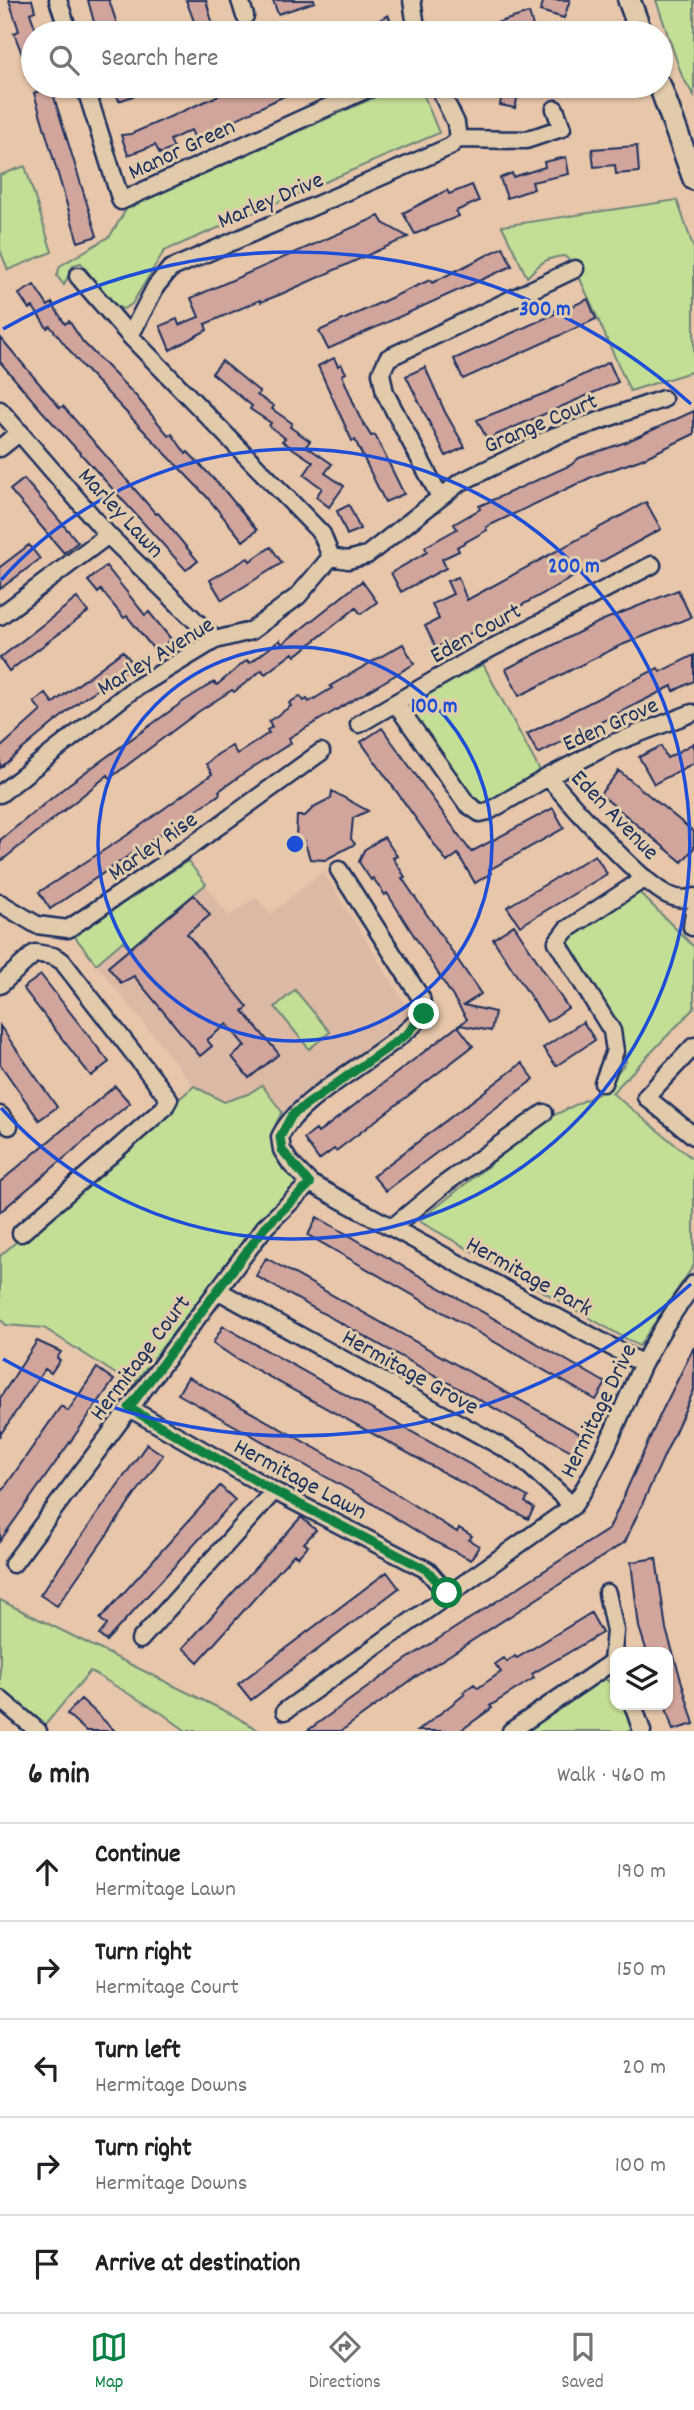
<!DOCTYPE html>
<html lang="en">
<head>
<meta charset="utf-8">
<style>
  :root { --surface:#fff; --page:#f6f6f6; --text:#202124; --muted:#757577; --line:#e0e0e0; --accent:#0b8043 }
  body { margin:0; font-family:Dekko,sans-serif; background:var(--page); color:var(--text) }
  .controls { position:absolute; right:21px; bottom:21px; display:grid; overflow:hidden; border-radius:14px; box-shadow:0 2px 5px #0004 }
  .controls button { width:63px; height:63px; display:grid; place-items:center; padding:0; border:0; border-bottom:2px solid var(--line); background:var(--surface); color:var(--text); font:35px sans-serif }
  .stop { position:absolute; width:21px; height:21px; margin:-16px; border:5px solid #0b8043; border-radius:50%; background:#fff }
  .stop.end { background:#0b8043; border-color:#fff; box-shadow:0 2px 7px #0008 }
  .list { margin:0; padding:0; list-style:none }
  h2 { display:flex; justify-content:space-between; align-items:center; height:91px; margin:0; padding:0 28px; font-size:30px }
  h2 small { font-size:23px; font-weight:400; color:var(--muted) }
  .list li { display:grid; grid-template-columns:46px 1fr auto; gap:21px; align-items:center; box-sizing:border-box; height:98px; padding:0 28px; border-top:2px solid var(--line) }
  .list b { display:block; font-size:26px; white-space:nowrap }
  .list p { margin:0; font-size:23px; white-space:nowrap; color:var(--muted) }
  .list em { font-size:23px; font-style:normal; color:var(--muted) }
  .icon { flex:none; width:38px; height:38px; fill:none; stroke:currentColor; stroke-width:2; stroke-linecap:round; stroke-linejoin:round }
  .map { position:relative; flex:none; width:694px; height:1731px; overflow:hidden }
  .search { position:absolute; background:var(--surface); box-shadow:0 2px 5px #0004; left:21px; right:21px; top:21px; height:77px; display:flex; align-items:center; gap:18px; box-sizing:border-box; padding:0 24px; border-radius:38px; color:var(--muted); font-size:26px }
  .sheet { height:581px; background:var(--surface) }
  nav { display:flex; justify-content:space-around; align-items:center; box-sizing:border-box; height:98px; border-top:2px solid var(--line); background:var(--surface); font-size:19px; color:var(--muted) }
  nav a { display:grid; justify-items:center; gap:4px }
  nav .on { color:var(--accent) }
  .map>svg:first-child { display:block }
  .built { fill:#dcb9a5 }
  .green { fill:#c3de95; stroke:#6f867a; stroke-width:2 }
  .building { fill:#d1a59c; stroke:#1b2f5e; stroke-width:2 }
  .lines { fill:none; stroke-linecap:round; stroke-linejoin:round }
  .minor-casing { stroke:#1b2f5e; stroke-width:21 }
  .major-casing { stroke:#1b2f5e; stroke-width:26 }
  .minor { stroke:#e1cbab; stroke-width:16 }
  .major { stroke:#e1cbab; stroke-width:21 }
  .route { stroke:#0b8043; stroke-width:9 }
  .ring { fill:none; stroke:#1d4ed8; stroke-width:3.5 }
  .labels { text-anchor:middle; stroke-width:6; stroke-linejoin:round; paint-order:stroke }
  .street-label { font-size:24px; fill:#1b2f5e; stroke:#e1cbab }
  .centre { fill:#1d4ed8; stroke:#e1cbab; stroke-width:3.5 }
  .ring-label { font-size:21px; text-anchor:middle; font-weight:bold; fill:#1d4ed8; stroke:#e1cbab; stroke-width:6; stroke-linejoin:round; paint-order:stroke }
</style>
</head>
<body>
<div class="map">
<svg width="694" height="1731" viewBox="0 0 694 1731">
  <rect width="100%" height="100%" fill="#e7c6aa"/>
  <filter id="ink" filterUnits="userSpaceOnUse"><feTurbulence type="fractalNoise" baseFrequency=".0143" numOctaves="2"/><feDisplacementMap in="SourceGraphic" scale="14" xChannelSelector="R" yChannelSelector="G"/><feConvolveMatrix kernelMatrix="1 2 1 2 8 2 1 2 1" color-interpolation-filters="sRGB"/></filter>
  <g filter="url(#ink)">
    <path class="built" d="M188,861L229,916L256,898L271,914L323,871L411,1013L282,1112L271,1094H248L224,1102L194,1086L91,958Z"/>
    <path class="green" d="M656,0H694V96L682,76Z
      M400,86H420L439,133L164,251L132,304L123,309L113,305L81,263L73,265L64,285L57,276L60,266L110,236L127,208Z
      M25,166L52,252L8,270L0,250V175Z
      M677,200L694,249V371L630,391L573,263L564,256C544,258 540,264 527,277L502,226Z
      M483,664L541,773L485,803L470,798L408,705Z
      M188,861L206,884L130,948L123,941L96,964L73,934Z
      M639,892L694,947V1008L612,1093L694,1160V1265L639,1346L419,1221L548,1118L600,1093L626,1062L618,1029L564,948L571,938Z
      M295,990L330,1032L309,1049L275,1007Z
      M262,1085L282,1112L275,1126L272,1146L301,1185L247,1237L133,1385L44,1328L6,1325L0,1319V1256L194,1086L224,1102L248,1094Z
      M0,1600L231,1714L260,1731H186L163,1714L90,1671L45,1725L0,1689Z
      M602,1678L615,1684V1705H624L633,1731H528Z"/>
    <path class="building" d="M9,0H32L35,11L30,13L37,33H33V83L14,33L19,31Z
      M88,0H109L120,33H97Z
      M186,0H206L215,33H175L195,24Z
      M273,0H314L315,2L278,14Z
      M544,0H570L564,18L540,11Z
      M529,13L535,33H471L470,31Z
      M388,15L396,33H349L376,22Z
      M54,86L58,96L54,97L97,236L78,242L34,93Z
      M113,86H136L139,94L119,101Z
      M240,86H305L195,139L191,130L170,140L174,148L160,154L155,145L128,155L121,135L131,134Z
      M503,88L519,91L515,108L500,105Z
      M637,146L639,172L616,174L615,165L594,167L592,149Z
      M566,157L569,174L532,182L534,189L507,198L500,178L512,173L513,177L545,167L544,162Z
      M472,185L479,201L456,211L459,216L415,234L403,213L447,190L449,194Z
      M379,216L383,223L408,237L279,295L261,302L260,300L205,324L207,330L170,350L160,326L177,319L179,325L199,317L191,298Z
      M503,247L512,266L328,349L319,331L410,289L430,280L432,283Z
      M34,285L48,306L52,303L65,324L69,321L83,342L136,396L169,436L172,434L186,454L188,452L224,490L257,530L243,541L207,497L82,366L50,326L47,328L33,307L29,309L19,294Z
      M588,299L596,319L463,379L454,359Z
      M0,337L60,408L63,406L156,514L158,513L198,561L186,570L42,411L0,362Z
      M334,358L338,366L341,364L346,373L342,375L359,416L371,436L375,435L404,494L385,502L355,440L352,441L318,366Z
      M222,361L260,392L257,395L274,406L272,409L292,423L290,427L310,441L306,446L332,464L325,473L344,486L329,507L316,497L322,488L304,475L313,462L282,441L285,438L269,426L271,423L250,409L252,406L212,373Z
      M609,362L618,382L487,439L477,420L548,392Z
      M425,367L445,412L465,447L446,456L406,376Z
      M694,411V434L642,459L594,476L486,527L487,530L457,547L459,551L442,559L446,568L401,592L391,573L427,552L425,547L457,529L454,524L480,509L479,506L571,465L579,458L626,442Z
      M24,479L78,542L64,553L10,490Z
      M646,502L661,529L460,639L459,636L436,648L425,626L439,619L432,604L453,594L447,581L458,577L467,600Z
      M349,505L360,529L347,535L337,511Z
      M29,545L40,559L0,589V567Z
      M271,547L282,563L222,600L210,580L248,558L250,561Z
      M106,566L145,615L149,612L171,639L156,652L127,616L124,618L101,590L98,593L88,581Z
      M362,581L377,602L361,614L356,608L295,656L293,653L265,674L262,670L234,692L232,690L198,712L110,778L108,775L0,862V840L69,784L184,701L214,682L217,685L247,660L250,663L280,640L282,644Z
      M678,590L691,617L617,647L519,696L506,669L601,621Z
      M77,598L88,612L9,671L0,658Z
      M403,644L414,664L289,738L291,743L247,771L219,791L220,794L50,909L39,892L126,836L212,774L206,764L218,754L232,746L237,754L269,733L267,730L272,727L269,721L291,706L289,703L300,696L304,701L307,699L309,702L332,688L330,686Z
      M123,651L134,665L80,701L0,768V748L41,711L34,702L45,693L53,703Z
      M694,655V681L674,691L672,686L538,754L527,734L658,668L660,672Z
      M382,728L471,852L553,808L564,828L489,870L491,873L475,883L458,854L447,862L361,742Z
      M694,743V763L654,784L639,757L661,746L667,758Z
      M619,771L694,832V848L682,862L600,794Z
      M332,791L368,811L353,818L351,839L355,844L325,860L310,859L304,840L296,838L297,816H305L315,806L331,798Z
      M384,837L397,856L393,858L405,877L402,878L481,994L464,1005L495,1012L491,1031L460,1025L467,1019L387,893L385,895L373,878L371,880L359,862L364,850Z
      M595,855L607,874L520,926L507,907Z
      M194,895L210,915L187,934L248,1007L243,1011L279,1054L249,1078L232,1057L245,1046L227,1024L207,1040L212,1046L200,1056L134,976L121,983L108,967Z
      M514,925L568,1008L547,1022L493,939Z
      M41,975L109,1062L91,1076L23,988Z
      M583,1022L595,1040L556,1066L543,1048Z
      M0,1026L57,1107L39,1120L0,1064Z
      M458,1026L473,1046L336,1151L334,1149L319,1160L304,1139L316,1130L318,1133Z
      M522,1063L534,1079L386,1191L373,1176Z
      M115,1086L130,1103L0,1212V1182Z
      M317,1217L606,1383L596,1400L308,1235Z
      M266,1258L582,1435L573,1452L256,1276Z
      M223,1326L528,1497L525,1502L534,1508L528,1519L235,1358L213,1343Z
      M37,1341L61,1352L57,1358L60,1360L51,1373L45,1369L0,1435V1398Z
      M694,1347V1390L625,1542L414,1678L341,1731H307L407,1659L609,1529L661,1413Z
      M97,1368L114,1380L0,1541V1494L61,1406L68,1411Z
      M188,1377L383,1486L457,1532L459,1528L472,1536L469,1540L479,1546L471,1560L431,1540L360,1496L178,1394Z
      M147,1444L163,1455L57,1606L40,1595Z
      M220,1486L235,1500L106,1641L99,1635L107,1625L100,1619Z
      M301,1517L316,1530L304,1543L308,1546L298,1557L294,1554L198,1662L183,1648Z
      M656,1558L666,1629L694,1724L673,1730L665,1705H668V1652H647L639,1627L631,1562Z
      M387,1572L399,1588L251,1700L238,1684Z
      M591,1613L602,1633L532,1674L534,1678L490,1706L492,1708L460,1731H418L465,1694L463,1692L474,1684L478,1688L501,1672L495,1664L504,1658L507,1662L515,1656L517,1658Z
      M81,1699L92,1709L115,1731H86L67,1714Z"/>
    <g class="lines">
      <defs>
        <path id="minor" d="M58,0L69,33
          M240,0L245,16
          M412,0L417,33
          M85,86L121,201L374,86
          M438,86L456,123L458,139
          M458,139L526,140L562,128L555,109
          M78,276L130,336L322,534L331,557
          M130,336L156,286L170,269L449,147L458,139
          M0,410L108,535L215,640
          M0,448L20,432
          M440,497L385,393L381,373L388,358L575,269
          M331,557L348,560L367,555L459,483L555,436L663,399
          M0,616L108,535
          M396,704L467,804L480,813L489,811L548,777C570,803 641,883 668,895C677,899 686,900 694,897
          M359,724L476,656L652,565
          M548,777L611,744L692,713
          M0,794L131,691L215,640L251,631L298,596L331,557
          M339,870L421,998L424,1014C387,1057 301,1092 280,1137L282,1150L291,1164L310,1183L643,1364
          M0,903L37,925L68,929L195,843L321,752
          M692,927L694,912
          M0,985L35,953L53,956L62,961L169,1099L164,1108L21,1233
          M694,1046L646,1097L694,1136
          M603,1083L615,1051L612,1031L557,942L566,930L645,878
          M0,1115L9,1126
          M394,1226L446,1183L544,1113
          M217,1290L520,1457L573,1506
          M129,1408L274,1491L427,1570L447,1593
          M13,1564L265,1227L310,1183
          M607,1593L615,1631L612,1662L615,1667
          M140,1640L274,1491
          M0,1699L38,1731
          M633,1705L642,1731
          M285,1711L573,1506C603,1463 620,1413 642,1366C657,1336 674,1310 694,1284
          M511,1731L612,1662"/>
        <path id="major" d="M629,0L641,33
          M660,86L694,179"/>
      </defs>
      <use href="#minor" class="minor-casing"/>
      <use href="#major" class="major-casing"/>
      <use href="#minor" class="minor"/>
      <use href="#major" class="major"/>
    </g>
  </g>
  <g class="lines" filter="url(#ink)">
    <path class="route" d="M424,1014L407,1034L292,1115L280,1137L282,1150L310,1184L265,1227L129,1408L274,1491L427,1570L447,1593"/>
  </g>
  <g class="ring">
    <circle cx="295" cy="844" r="197"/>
    <path d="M1 580A395 395 0 1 1 1 1108"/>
    <path d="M691 1284A592 592 0 0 1 3 1359M3 329A592 592 0 0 1 691 404"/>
  </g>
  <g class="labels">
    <g class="street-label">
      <text transform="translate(181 148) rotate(-25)" y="8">Manor Green</text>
      <text transform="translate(270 199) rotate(-23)" y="8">Marley Drive</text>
      <text transform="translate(540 422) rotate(-23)" y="8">Grange Court</text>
      <text transform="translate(122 512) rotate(47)" y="8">Marley Lawn</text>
      <text transform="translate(475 632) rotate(-29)" y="8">Eden Court</text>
      <text transform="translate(155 655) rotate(-31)" y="8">Marley Avenue</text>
      <text transform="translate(610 723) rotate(-24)" y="8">Eden Grove</text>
      <text transform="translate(616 814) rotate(46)" y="8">Eden Avenue</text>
      <text transform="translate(152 845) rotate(-35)" y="8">Marley Rise</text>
      <text transform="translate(530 1275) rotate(29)" y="8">Hermitage Park</text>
      <text transform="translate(139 1357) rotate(-53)" y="8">Hermitage Court</text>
      <text transform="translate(411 1371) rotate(29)" y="8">Hermitage Grove</text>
      <text transform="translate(597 1410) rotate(-64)" y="8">Hermitage Drive</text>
      <text transform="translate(301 1478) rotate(28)" y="8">Hermitage Lawn</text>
    </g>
  </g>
  <circle cx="295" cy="844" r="10" class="centre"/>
  <g class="ring-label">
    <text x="545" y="315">300 m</text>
    <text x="574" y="572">200 m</text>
    <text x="434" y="712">100 m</text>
  </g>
</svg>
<div class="controls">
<button><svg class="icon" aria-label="layers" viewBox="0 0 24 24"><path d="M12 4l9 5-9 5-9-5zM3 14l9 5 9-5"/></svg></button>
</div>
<div class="stop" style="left:447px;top:1593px"></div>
<div class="stop end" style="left:424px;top:1014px"></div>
<div class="search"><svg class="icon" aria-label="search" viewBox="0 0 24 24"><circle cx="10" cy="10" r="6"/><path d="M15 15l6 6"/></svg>Search here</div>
</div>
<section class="sheet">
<h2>6 min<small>Walk · 460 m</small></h2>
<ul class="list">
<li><svg class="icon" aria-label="ahead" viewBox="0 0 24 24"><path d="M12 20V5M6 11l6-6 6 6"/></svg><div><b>Continue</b><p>Hermitage Lawn</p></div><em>190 m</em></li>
<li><svg class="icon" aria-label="right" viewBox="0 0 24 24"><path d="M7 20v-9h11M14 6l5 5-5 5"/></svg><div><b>Turn right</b><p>Hermitage Court</p></div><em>150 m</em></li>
<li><svg class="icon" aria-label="left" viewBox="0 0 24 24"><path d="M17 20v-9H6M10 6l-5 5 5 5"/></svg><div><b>Turn left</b><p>Hermitage Downs</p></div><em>20 m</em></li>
<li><svg class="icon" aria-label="right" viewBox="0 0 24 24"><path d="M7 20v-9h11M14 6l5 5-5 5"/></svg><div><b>Turn right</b><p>Hermitage Downs</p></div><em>100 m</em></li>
<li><svg class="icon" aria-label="arrive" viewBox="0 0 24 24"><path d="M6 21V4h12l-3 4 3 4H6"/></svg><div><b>Arrive at destination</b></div></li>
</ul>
</section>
<nav>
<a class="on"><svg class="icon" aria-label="map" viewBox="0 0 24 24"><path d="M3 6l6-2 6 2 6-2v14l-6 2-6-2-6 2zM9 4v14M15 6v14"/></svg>Map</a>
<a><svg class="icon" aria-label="directions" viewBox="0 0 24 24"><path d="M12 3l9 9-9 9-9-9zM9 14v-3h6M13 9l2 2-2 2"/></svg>Directions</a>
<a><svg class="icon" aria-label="saved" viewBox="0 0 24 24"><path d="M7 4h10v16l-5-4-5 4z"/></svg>Saved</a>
</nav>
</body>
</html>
